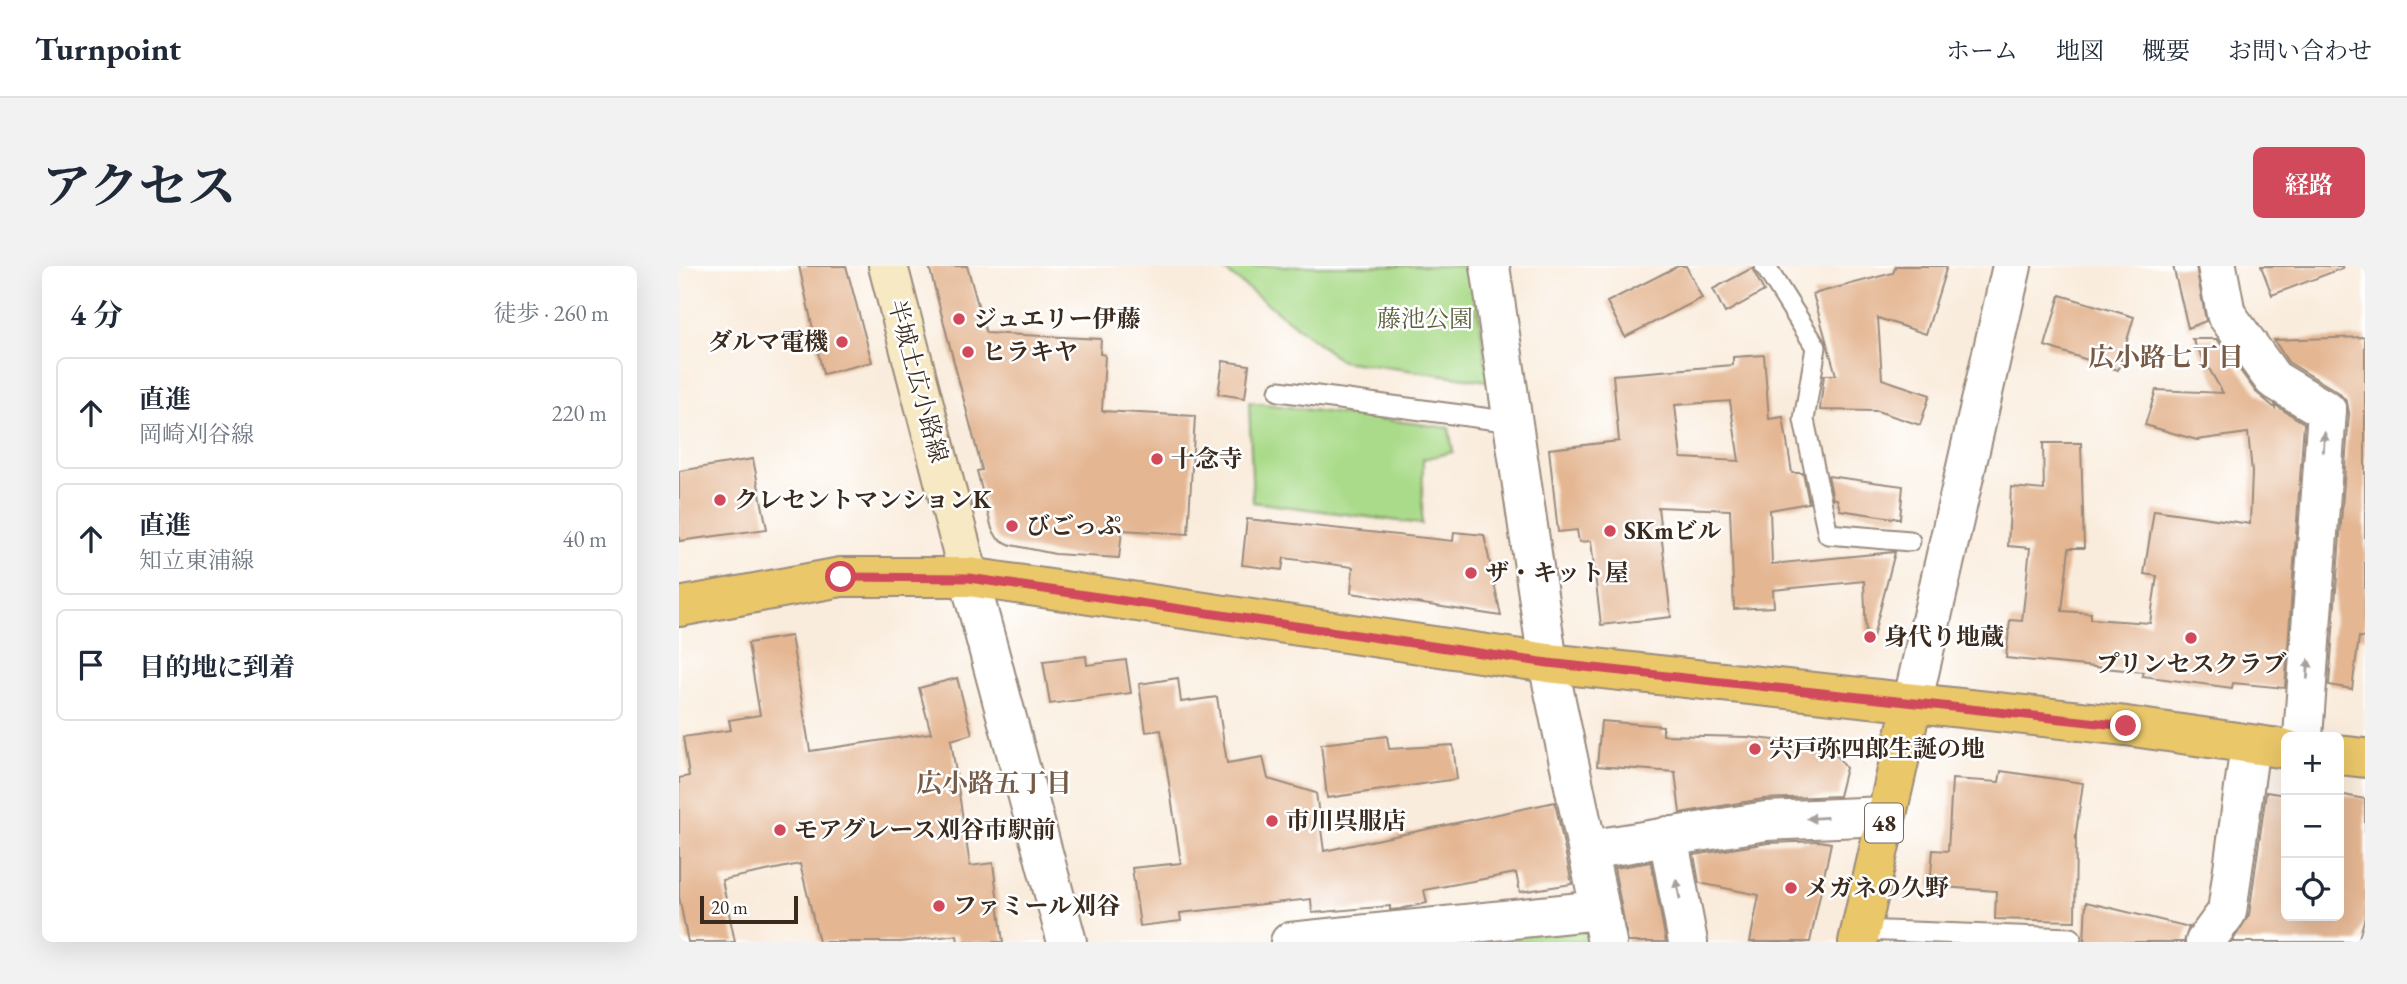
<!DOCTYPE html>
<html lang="ja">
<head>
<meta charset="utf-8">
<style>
  :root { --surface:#fff; --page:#f2f2f3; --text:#1f2937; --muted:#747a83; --line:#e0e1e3; --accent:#d1495b }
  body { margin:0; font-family:"EB Garamond","Noto Serif JP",serif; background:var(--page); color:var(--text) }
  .controls { position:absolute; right:21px; bottom:21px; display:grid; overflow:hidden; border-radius:10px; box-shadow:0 7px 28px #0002 }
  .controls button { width:63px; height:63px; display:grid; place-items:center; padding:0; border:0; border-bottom:2px solid var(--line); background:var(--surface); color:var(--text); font:35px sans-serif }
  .scale { position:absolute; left:21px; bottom:18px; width:98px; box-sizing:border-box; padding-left:7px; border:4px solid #3b2a1e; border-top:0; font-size:19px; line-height:24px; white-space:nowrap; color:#3b2a1e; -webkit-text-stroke:5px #fff; paint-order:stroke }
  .stop { position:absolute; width:21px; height:21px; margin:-16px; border:5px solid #d1495b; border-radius:50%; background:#fff }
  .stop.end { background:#d1495b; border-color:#fff; box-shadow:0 2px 7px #0008 }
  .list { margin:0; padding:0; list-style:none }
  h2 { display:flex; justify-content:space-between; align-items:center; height:91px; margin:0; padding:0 28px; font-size:30px }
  h2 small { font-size:23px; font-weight:400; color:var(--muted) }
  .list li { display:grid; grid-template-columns:46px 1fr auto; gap:21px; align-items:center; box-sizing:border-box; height:112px; margin:0 14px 14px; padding:0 14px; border:2px solid var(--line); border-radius:10px }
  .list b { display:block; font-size:26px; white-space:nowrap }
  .list p { margin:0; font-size:23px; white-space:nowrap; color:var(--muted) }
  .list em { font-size:23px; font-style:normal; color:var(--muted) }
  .icon { flex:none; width:38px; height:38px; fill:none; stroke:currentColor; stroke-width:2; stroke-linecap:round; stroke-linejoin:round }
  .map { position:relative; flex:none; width:1686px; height:676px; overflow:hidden; border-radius:10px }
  header { display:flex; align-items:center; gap:42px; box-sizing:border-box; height:98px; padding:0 35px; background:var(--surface); border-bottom:2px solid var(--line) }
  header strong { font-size:33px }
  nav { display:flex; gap:38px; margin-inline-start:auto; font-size:24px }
  .intro { display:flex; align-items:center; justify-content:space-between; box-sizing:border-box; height:168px; padding:0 42px }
  h1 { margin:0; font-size:49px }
  .button { padding:18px 32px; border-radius:10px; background:var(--accent); color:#fff; font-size:24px; font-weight:700 }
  main { display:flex; gap:42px; padding:0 42px }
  aside { flex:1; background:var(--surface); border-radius:10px; box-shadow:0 7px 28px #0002 }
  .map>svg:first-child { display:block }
  .green { fill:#aadb8a; stroke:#728254; stroke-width:2 }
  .building { fill:#e4b692; fill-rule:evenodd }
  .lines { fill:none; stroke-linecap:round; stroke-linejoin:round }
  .service-casing { stroke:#9a8b7d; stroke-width:23 }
  .minor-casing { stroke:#9a8b7d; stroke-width:42 }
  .tertiary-casing { stroke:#9a8b7d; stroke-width:42 }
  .secondary-casing { stroke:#9a8b7d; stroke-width:42 }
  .primary-casing { stroke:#9a8b7d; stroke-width:42 }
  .service { stroke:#fff; stroke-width:19 }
  .minor { stroke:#fff; stroke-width:38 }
  .tertiary { stroke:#fff; stroke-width:38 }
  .secondary { stroke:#f7e9c3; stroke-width:38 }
  .primary { stroke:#eac769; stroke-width:38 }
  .oneway { fill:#a79f9a }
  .route { stroke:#d1495b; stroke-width:9 }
  .poi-dot { fill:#d1495b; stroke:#fff; stroke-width:2.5 }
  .labels { text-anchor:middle; stroke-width:5; stroke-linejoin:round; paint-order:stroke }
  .shield { fill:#fff; stroke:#766a62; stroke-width:2 }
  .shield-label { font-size:23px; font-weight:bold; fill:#3b2a1e }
  .poi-label { font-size:24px; font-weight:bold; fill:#3b2a1e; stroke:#fff; text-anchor:start }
  .park-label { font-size:24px; fill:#5c5f3e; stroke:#fff }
  .street-label { font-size:24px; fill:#3b2a1e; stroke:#fff }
  .neighbourhood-label { font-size:26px; font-weight:bold; fill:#765b47; stroke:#fff }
</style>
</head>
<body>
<header>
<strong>Turnpoint</strong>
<nav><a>ホーム</a><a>地図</a><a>概要</a><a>お問い合わせ</a></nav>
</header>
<div class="intro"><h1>アクセス</h1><a class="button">経路</a></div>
<main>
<aside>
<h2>4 分<small>徒歩 · 260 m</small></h2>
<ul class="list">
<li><svg class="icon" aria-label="ahead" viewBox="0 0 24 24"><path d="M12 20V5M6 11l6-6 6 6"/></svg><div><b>直進</b><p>岡崎刈谷線</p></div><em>220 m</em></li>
<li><svg class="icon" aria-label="ahead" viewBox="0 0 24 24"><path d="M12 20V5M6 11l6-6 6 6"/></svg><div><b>直進</b><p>知立東浦線</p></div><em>40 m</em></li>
<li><svg class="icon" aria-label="arrive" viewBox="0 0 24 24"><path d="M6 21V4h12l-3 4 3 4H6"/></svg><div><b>目的地に到着</b></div></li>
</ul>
</aside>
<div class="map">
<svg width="1686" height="676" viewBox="0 0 1686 676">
  <rect width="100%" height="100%" fill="#fff"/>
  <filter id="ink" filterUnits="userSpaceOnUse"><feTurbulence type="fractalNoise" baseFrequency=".0143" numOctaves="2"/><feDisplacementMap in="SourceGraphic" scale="14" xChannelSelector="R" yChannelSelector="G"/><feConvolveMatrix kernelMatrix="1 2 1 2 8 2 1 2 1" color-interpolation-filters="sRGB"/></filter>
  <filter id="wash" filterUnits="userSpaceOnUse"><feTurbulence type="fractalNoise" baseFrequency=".00686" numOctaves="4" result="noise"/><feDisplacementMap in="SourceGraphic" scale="28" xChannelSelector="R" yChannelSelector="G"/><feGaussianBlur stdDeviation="1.57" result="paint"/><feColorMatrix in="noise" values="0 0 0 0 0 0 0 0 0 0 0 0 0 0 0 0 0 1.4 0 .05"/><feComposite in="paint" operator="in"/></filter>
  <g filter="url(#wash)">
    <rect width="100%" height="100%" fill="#f9ecdc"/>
    <path class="green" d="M540,0H794L809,115L662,95Z
      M570,136L770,162L774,186L744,193L743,258L574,236Z
      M913,656L917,676H740Z"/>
    <g id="blocks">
      <path class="building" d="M120,0H167L193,96L144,108Z
        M250,0H288L307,67L422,73L421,88L426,89L423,145L516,150L509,268L443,264L440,292L376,288L332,279L319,273L313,263L298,205L303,204Z
        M999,0H1007L1023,32L946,71L928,36Z
        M1217,0H1268L1247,68L1199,52L1203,113L1251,129L1241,159L1198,145L1141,144L1145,109H1157L1134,28L1214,7Z
        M1494,0H1517L1527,55L1509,62Z
        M1582,0H1663L1664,2L1593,29Z
        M1073,2L1085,25L1046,47L1034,23Z
        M1381,29L1455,51L1439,104L1366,80Z
        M1686,71V372L1680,371L1673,423L1650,419L1670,147L1668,136L1659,126L1609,96L1595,74Z
        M1513,73H1538L1577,126L1596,142V139L1625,157L1606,422L1554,417L1553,422L1463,410L1464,406L1327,392L1331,354L1343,355L1351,282L1329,280L1332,221L1365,224L1364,177H1402L1405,282H1390L1383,345L1412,347V353L1471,357L1478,310L1465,308L1475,244L1571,258L1573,206L1569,167L1518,174L1466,159L1477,124L1544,127Z
        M1085,89L1090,153L1104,151L1113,207H1124L1130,237L1091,244L1093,298L1216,286L1193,375L1187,374L1185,315L1094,324L1095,341L1055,343L1051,244L979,241L992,351L922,359L912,275L900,276L898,264L879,266L870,183L940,175L934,109L1054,99V91ZM1051,135L1060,195L1002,192L996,139Z
        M544,95L570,99L566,132L539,128Z
        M74,193L88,263L0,275V205Z
        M1149,210L1224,220L1221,253L1161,244L1158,233H1154Z
        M568,253L774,275L775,266L805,269L822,350L672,327L674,301L605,292L603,304L563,299Z
        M112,370L131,485L252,467L240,422L278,412L293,468L272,474L291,600L314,597L324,676H279L278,669L222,676H140L121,598L43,614L56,676H9L0,631V512L10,510L4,471L52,464L50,454L81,449L69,377Z
        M407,390L408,399L447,394L452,427L371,438L364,395Z
        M499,412L502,436L538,431L548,497L584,491L589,513L637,527L645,585L876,536L893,618L841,626L837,607L745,624L748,637L721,643L711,644V640L633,647L632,633L501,647L502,655L461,660L453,602L502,597L482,464L467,466L460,418Z
        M922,455L984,460V469L1068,471L1151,480L1167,502L1160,530L1084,533L1001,547L996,506L918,500Z
        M708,470L710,483L774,479L778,513L648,532L642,478Z
        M1322,505L1404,517L1397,567L1396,655L1316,653L1317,625L1251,620L1254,584L1269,585L1273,513L1320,516Z
        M1587,526L1607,529V650H1660V528L1686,533V651L1679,676H1553L1570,649Z
        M1140,575L1152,577L1131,676H1071L1080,629L1020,617L1015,589L1089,577Z
        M972,596L987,676H949L935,602Z
        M1407,636L1510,661L1505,676H1405Z"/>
    </g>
  </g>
  <g filter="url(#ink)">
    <use href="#blocks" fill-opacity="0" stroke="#9a8b7d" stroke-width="2"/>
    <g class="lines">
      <defs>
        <path id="service" d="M1086,0L1137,81L1125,154L1149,268L1231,275
          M600,125L834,156
          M1181,664L1392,672"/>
        <path id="minor" d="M811,0L869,397L928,676
          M1538,0L1547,48L1594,113L1648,145L1624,471
          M989,570L1009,676
          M909,584L1087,555L1207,550
          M611,676L921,644
          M1526,676L1548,646L1571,479"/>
        <path id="tertiary" d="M290,311L388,676
          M1233,438L1333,0"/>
        <path id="secondary" d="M209,0L290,311"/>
        <path id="primary" d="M0,341L162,311H290L869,397L1447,460L1607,483
          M1660,489L1686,492
          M1179,676L1233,438"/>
      </defs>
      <use href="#service" class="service-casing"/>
      <use href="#minor" class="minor-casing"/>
      <use href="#tertiary" class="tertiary-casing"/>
      <use href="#secondary" class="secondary-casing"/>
      <use href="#primary" class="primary-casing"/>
      <use href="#service" class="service"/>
      <use href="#minor" class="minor"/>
      <use href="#tertiary" class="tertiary"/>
      <use href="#secondary" class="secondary"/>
      <use href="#primary" class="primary"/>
    </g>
    <defs><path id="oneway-solid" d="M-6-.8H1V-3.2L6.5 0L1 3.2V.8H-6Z" transform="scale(1.75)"/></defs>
    <g class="oneway">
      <use href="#oneway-solid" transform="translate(1645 176) rotate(-86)"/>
      <use href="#oneway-solid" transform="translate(1629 403) rotate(-86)"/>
      <use href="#oneway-solid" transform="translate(1138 552) rotate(177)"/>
      <use href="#oneway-solid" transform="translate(999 623) rotate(-101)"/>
    </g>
  </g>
  <g class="lines" filter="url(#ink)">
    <path class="route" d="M162,311L290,312L869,397L1447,460"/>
  </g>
  <g class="poi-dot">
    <circle cx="280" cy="53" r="7"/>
    <circle cx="163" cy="76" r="7"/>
    <circle cx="289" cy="86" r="7"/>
    <circle cx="478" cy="193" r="7"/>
    <circle cx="41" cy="234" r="7"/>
    <circle cx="333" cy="260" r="7"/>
    <circle cx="931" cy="265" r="7"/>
    <circle cx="792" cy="307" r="7"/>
    <circle cx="1191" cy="371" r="7"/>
    <circle cx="1512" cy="372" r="7"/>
    <circle cx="1076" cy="483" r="7"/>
    <circle cx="593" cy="555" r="7"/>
    <circle cx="101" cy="564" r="7"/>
    <circle cx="1112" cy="622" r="7"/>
    <circle cx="260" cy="640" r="7"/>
  </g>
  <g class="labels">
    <rect class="shield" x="1186" y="537.5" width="38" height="39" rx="5"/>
    <g class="shield-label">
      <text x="1205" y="565">48</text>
    </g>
    <g class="poi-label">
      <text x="294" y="61">ジュエリー伊藤</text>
      <text x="149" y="84" text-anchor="end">ダルマ電機</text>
      <text x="303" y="94">ヒラキヤ</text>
      <text x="492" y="201">十念寺</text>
      <text x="55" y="242">クレセントマンションK</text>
      <text x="347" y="268">びごっぷ</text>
      <text x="945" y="273">SKmビル</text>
      <text x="806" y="315">ザ・キット屋</text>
      <text x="1205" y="379">身代り地蔵</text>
      <text x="1512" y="406" text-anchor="middle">プリンセスクラブ</text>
      <text x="1090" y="491">宍戸弥四郎生誕の地</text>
      <text x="607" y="563">市川呉服店</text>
      <text x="115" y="572">モアグレース刈谷市駅前</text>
      <text x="1126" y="630">メガネの久野</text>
      <text x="274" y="648">ファミール刈谷</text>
    </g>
    <g class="park-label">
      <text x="746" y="61">藤池公園</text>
    </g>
    <g class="street-label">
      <text transform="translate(239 115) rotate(75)" y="8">半城土広小路線</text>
    </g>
    <g class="neighbourhood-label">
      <text x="1487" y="100">広小路七丁目</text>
      <text x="315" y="526">広小路五丁目</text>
    </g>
  </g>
</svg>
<div class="controls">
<button>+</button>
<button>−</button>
<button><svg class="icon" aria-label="locate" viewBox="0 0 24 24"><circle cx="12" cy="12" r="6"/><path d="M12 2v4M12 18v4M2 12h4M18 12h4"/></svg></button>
</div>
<div class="scale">20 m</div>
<div class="stop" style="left:162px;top:311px"></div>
<div class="stop end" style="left:1447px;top:460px"></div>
</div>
</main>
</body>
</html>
